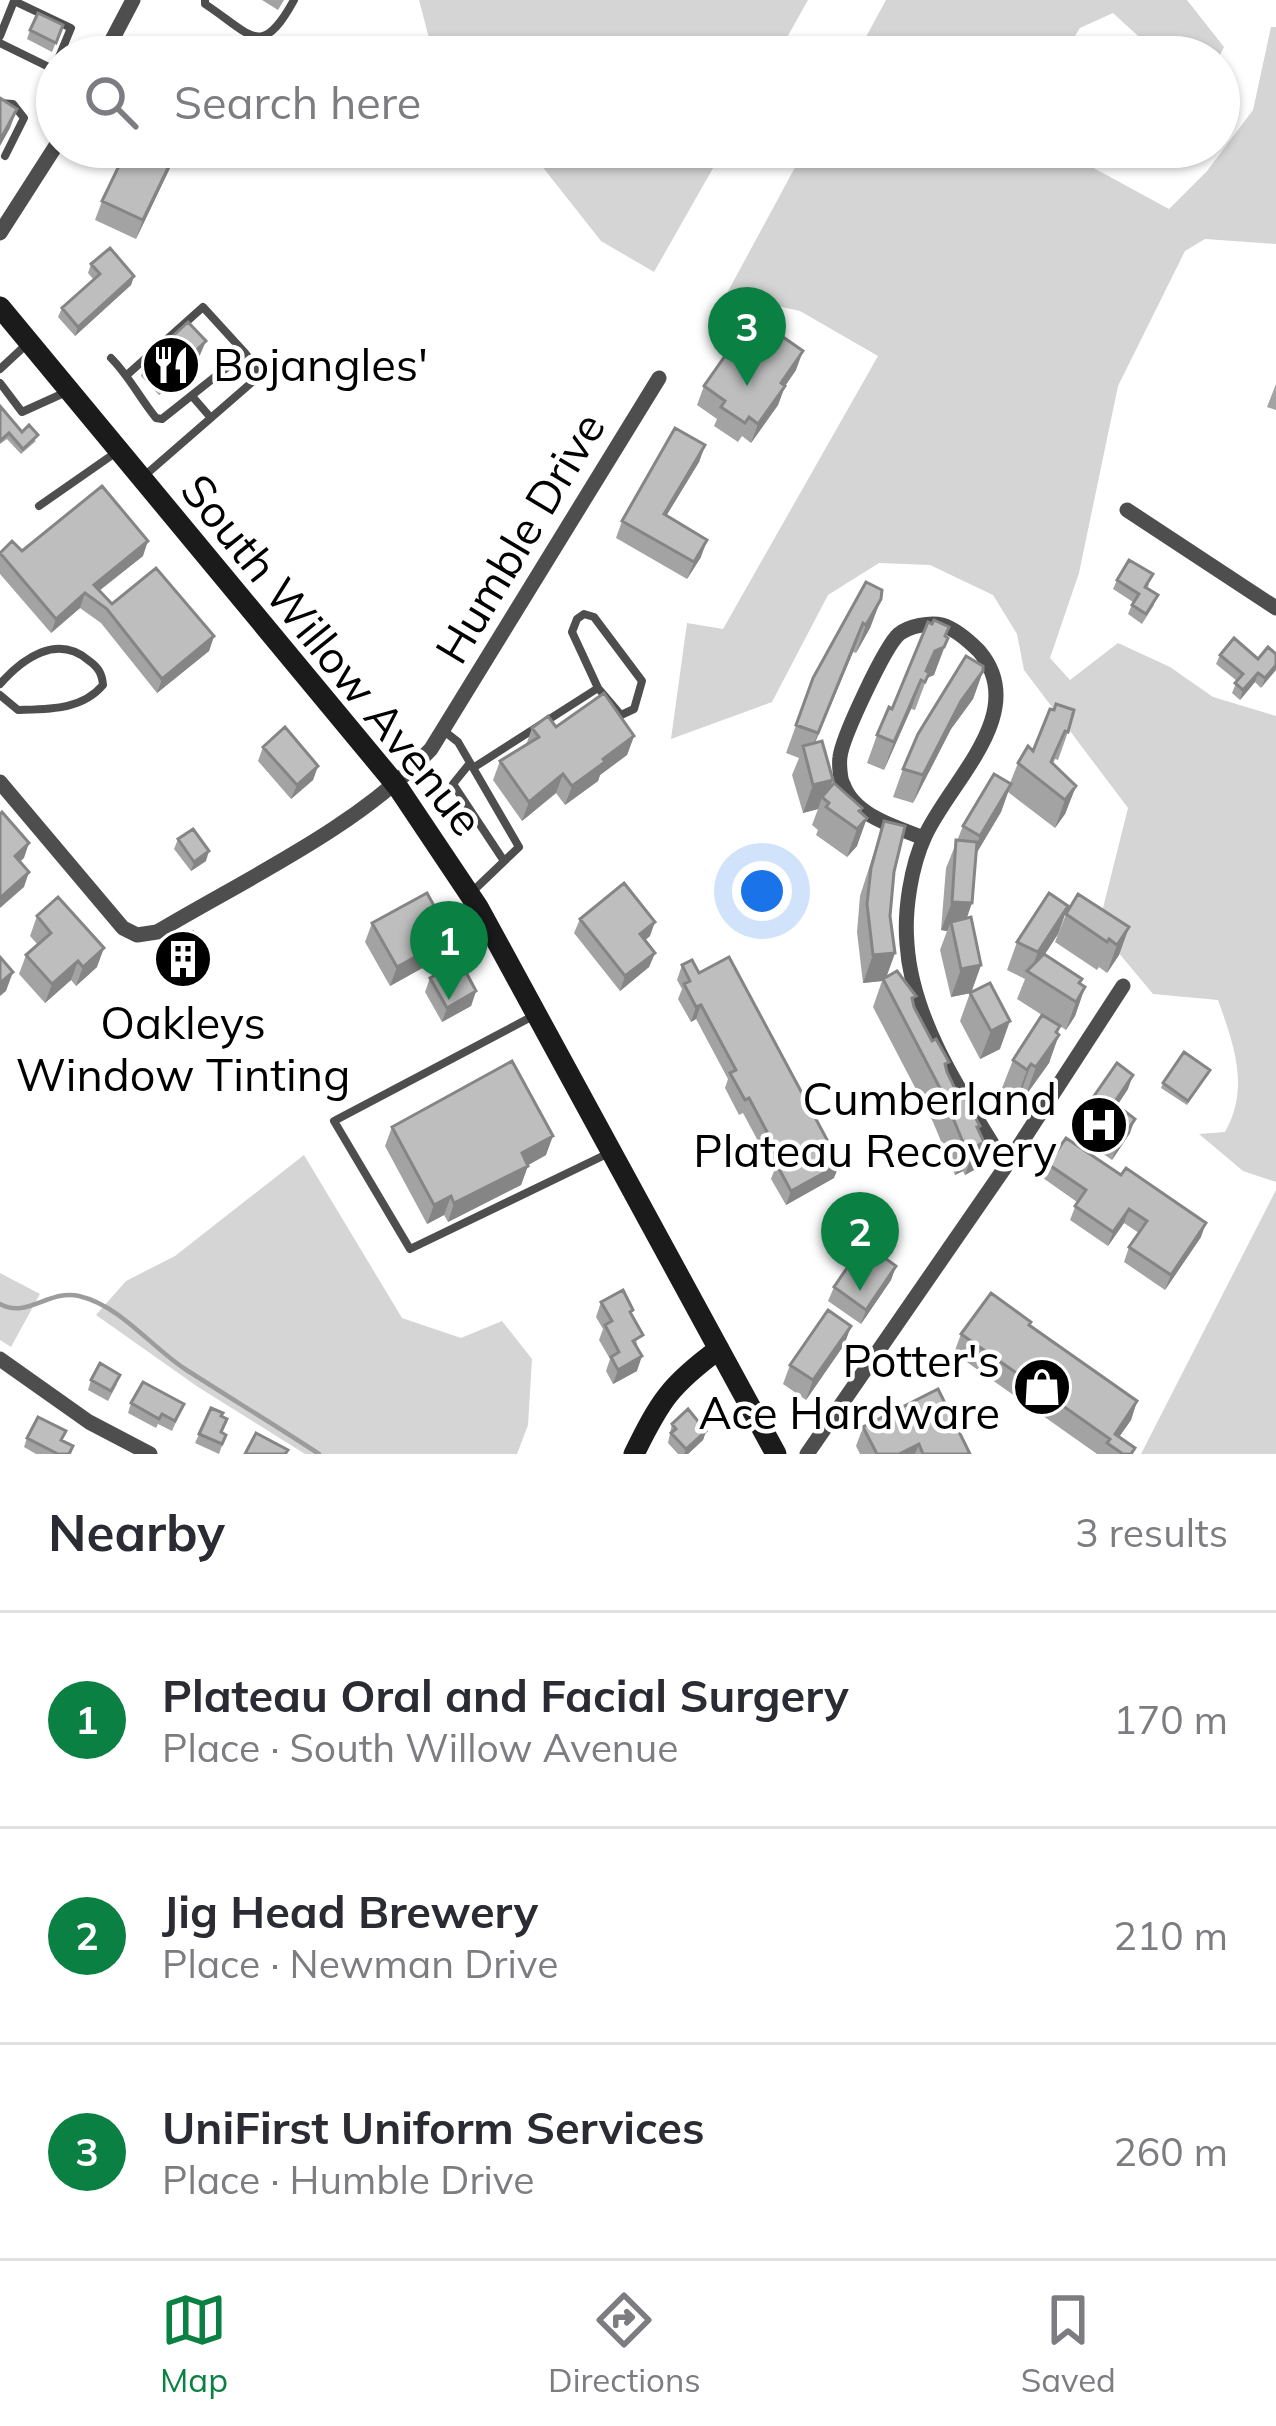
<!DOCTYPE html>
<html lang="en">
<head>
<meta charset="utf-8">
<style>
  :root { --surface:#fff; --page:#f7f7f7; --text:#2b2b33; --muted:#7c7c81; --line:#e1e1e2; --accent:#0b8043 }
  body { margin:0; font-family:Mulish,sans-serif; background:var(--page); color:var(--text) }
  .you { position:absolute; left:762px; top:891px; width:42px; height:42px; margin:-30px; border:9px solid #fff; border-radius:50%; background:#1a73e8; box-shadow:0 0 0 18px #1a73e833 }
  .badge { display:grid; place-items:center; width:78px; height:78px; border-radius:50%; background:var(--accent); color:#fff; font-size:39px; font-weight:700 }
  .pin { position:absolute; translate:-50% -99px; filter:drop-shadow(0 3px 6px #0008) }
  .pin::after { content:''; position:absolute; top:63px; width:42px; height:36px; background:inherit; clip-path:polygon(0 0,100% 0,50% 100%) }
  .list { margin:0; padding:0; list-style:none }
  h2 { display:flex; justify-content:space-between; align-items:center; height:156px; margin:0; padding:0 48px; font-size:51px }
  h2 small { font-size:39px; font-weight:400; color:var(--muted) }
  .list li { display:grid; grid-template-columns:78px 1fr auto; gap:36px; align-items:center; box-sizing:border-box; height:216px; padding:0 48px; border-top:3px solid var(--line) }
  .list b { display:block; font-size:45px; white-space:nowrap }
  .list p { margin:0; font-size:39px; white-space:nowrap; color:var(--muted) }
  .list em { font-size:39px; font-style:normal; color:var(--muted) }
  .icon { flex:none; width:66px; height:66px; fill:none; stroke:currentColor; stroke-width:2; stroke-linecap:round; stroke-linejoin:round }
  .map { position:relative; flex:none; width:1276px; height:1454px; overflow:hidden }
  .search { position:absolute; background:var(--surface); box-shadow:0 3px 9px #0004; left:36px; right:36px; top:36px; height:132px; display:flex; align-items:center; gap:30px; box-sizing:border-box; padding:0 42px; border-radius:66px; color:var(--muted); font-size:45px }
  .sheet { height:804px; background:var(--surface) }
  nav { display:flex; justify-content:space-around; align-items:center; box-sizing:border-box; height:168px; border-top:3px solid var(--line); background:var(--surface); font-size:33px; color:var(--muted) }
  nav a { display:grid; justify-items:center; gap:6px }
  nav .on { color:var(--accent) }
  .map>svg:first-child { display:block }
  .green { fill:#d5d5d5 }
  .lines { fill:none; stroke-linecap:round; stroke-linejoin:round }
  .stream { stroke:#9c9c9c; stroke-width:4.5 }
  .lane { stroke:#4e4e4e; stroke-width:8 }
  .street { stroke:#4e4e4e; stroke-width:15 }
  .secondary { stroke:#1b1b1b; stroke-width:21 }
  .wall { fill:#a3a3a3 }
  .shaded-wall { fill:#858585 }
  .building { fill:#bebebe; stroke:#858585; stroke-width:3 }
  .labels { text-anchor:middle; stroke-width:9; stroke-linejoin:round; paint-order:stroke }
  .poi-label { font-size:45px; fill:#000; stroke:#fff; text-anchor:end }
  .street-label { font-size:45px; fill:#000; stroke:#fff }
</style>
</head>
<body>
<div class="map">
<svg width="1276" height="1454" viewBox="0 0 1276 1454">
  <rect width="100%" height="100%" fill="#fff"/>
  <path class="green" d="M419,0H808L776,57H434Z
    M886,0H1187L1224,47L1219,57H1161L1113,13L1080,28L1062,57H855Z
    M1271,27H1276V244L1205,239L1185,251L1118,386L1079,573L1050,658L1070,680L1118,643L1170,667L1213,697L1276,716V1182L1243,1171L1199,1134L1225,1132C1250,1088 1234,1045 1218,1000L1153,994L1098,928L1128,808L1024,670L1017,634L993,595L930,565L879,563L828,595L772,702L671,739L687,623L723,629L878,356L800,311L726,295L806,147H1055L1169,209L1207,171L1253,110Z
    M512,147H725L654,272L601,241L541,165Z
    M304,1155L402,1318L461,1338L502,1321L532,1359L528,1425L517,1454H305L198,1387L96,1315L126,1281L175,1256Z
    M1276,1190V1454H1141Z
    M0,1273L40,1294L11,1347L0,1340Z"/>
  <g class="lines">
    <path class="stream" d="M0,1304C27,1319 49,1289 79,1296C121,1306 151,1347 185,1369C230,1398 275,1425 319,1454"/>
    <path class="lane" d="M205,0V4C252,35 261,60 294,0
      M0,36L14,1L71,28L59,57
      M0,43L57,71
      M0,103L13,104L24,118L5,156
      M111,358C129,376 139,397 156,418L162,419L245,353L203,307L128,374
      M0,369L28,343
      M0,383L22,412L64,393
      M192,396L211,418
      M143,477L258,377V369L245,353
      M39,506L118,451
      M0,684C23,658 57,634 88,660C98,667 102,673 103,685C82,710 49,709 18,710L0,695
      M444,731L458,742L519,847L473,891
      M470,763L453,784L504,861
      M473,768L598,688L621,715L634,709L642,681L594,617L584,614L577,619L572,632L598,688
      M535,1015L334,1121L410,1249L609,1153"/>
    <path class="street" d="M103,57L133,0
      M0,233L57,144
      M1127,510L1276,608
      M0,782L123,928L137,935L157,932C249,877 357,828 431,749L659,378
      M924,838C896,827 854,816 843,784C840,779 839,763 840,757C842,738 885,646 899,634C909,626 930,622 942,625C956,629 969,641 979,651C1031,712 950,781 925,836C911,866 904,911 907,944C912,1023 966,1101 1006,1166
      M0,1359L89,1422L150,1454
      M807,1454L1006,1166L1123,986"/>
    <path class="secondary" d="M0,307L397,786L478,907L776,1454
      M634,1454C660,1401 670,1385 719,1349"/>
  </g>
  <path class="wall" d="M262,0H284L278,10Z
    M63,25L52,52L27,39L30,30Z
    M180,147L136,239L95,220L102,201Z
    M91,264L134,276L131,285L75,336L58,317L62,308L94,280L88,273Z
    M200,355L159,395L141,376L146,361Z
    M796,370L785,386L778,405L751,443L742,436L738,442L714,426L717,419L697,405L704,386Z
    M1276,384V410L1267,407Z
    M0,406L22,432L36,441L21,454L7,439L0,444Z
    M705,445L699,462L666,516L701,557L687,579L616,538L622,521Z
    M22,551L143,556L99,590L112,604L214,636L209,651L157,693L101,623L80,608L51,633L0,574V552Z
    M1117,580L1149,584L1147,589L1154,605L1142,624L1128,614L1133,602L1113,589Z
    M881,599L870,628L856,653L853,652L815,743L833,780L829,789L862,808L857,846L847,857L816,835L818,830L812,825L818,809L803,813L792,775L799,758L786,753L813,678Z
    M945,637L934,675L927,678L915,710L911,709L884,770L867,763L877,735L892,709Z
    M1276,654L1261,688L1255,682L1240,700L1232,693L1237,681L1216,664L1220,655L1258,659Z
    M983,671L973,699L951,729L913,803L893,797L903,769Z
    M1050,709L1068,732L1058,760L1055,759L1053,764L1076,786L1065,814L1055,828L1008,792L1001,812L976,854L967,918L981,965L971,993L951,997L940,950L947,931L941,930L946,868L963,826L1010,783L1018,763L1033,751Z
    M556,727L634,736L627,755L600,775L598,781L565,805L556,793L522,821L493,780L500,761L526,745L532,728Z
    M263,747L318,766L313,780L291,799L258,761Z
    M884,821L894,872L890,916L895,953L886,977L913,1003L958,1095L978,1130L974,1170L965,1175L963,1171L955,1175L933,1122L873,1007L882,981L863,983L857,932L860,896Z
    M178,839L206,861L191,871L174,849Z
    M1068,906L1058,934L1045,954L1085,987L1075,1016L1066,1030L1060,1026L1049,1063L1026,1095L1021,1092L1017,1098L1002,1088L1013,1060L1042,1015L1017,999L1025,979L1007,970L1017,942Z
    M1066,914L1129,927L1119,955L1107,973L1099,967L1097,970L1055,942Z
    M37,916L97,967L76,986L71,980L45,1003L19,974L26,955L38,945L30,936Z
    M580,919L650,936L645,940L655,953L649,967L620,991L574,933Z
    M372,923L451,937L444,956L390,986L365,942Z
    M175,942L202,947L197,961L178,972L170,957Z
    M682,965L699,973L834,1178L786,1205L771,1179L774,1171L743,1113L739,1115L725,1088L728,1079L696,1019L691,1022L678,999L682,989L677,980Z
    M430,978L476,991L471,1006L442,1022L425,992Z
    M970,993L1000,1049L980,1059L960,1021Z
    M1208,1074L1187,1105L1161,1088L1163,1083Z
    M1128,1089L1117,1106L1130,1133L1112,1160L1073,1133L1078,1119Z
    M392,1127L546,1155L528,1165L521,1185L448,1222L444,1215L427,1224L385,1146Z
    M1048,1164L1201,1237L1165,1290L1124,1262L1129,1247L1139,1233L1124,1223L1108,1246L1070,1220L1077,1202L1043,1178Z
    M896,1266L891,1280L861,1324L828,1301L834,1287Z
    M601,1302L633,1310L631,1315L638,1349L637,1371L613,1384L606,1371L610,1359L599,1340L603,1329L596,1317Z
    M1030,1325L1137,1401L1131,1420L1119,1437L1135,1448L1132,1454H1097L954,1353L961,1334Z
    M851,1326L844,1345L806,1400L783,1384L790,1365Z
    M91,1380L117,1384L108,1401L88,1390Z
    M131,1403L184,1404L172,1431L158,1424L156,1428L128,1413Z
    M211,1408L221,1416L222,1433L226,1435L219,1454L195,1443Z
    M672,1424L706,1431L703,1440L688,1454H678L668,1443Z
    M863,1427L970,1454H860L856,1446Z
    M66,1431L62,1441L73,1446L71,1454H36L24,1447L27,1438Z"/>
  <path class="shaded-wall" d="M17,109L10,128L0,146V140Z
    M178,147H180L136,239L143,220Z
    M134,276L131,285L75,336L78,327Z
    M206,341L200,355L159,395L165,380Z
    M803,351L796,370L774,402L781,383Z
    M785,386L778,405L751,443L758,424Z
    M705,445L699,462L657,531L664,514Z
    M707,540L701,557L687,579L694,562Z
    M148,541L143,556L89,599L94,585Z
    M85,593L80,608L51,633L56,619Z
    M881,599L870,628L856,653L866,625Z
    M863,623L853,652L807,761L818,733Z
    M214,636L209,651L157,693L162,679Z
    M948,638L934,675L927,678L915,710L927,678L922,681L935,651L941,648Z
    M1276,665V670L1261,688L1265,678Z
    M983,671L973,699L951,729L913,803L923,775L961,701Z
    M1258,673L1255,682L1240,700L1243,690Z
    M921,680L911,709L884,770L894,742Z
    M634,736L627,755L600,775L598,781L565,805L572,786L603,759Z
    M318,766L313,780L291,799L297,785Z
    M563,774L556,793L522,821L529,802Z
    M833,780L825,800L822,797L818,809L803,813L813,785Z
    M1011,784L1001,812L970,864L980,836Z
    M1076,786L1065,814L1055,828L1065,800Z
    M867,818L857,846L847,857L857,829Z
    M29,843L24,858L10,871L15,856Z
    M209,851L206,861L191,871L194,862Z
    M29,872L24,887L0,908V898Z
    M952,902L972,903L962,932L951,922L947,931L941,930Z
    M1068,906L1058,934L1032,974L1030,973L1038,952Z
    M655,922L650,936L635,949L640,934Z
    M1129,927L1119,955L1107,973L1117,945Z
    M451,937L444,956L390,986L397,967Z
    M202,947L197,961L178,972L184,957Z
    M104,948L97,967L76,986L83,967Z
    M655,953L649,967L620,991L625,976Z
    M895,953L885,981L883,979L882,981L863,983L873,955Z
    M78,961L71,980L45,1003L52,984Z
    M981,965L971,993L951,997L961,969Z
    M13,972L6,991L0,996V983Z
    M1085,987L1075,1016L1066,1030L1076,1002Z
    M476,991L471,1006L442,1022L447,1008Z
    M701,1005L696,1019L691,1022L696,1007Z
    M1010,1021L1000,1049L980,1059L991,1031Z
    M1060,1026L1054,1043L1059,1035L1049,1063L1026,1095L1036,1067Z
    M1031,1064L1021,1092L1017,1098L1027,1070Z
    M1133,1075L1128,1089L1108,1118L1114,1103Z
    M1135,1119L1130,1133L1112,1160L1117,1146Z
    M980,1126L963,1171L955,1175L965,1147L977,1127Z
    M553,1136L546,1155L516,1172L528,1166L521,1185L448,1222L454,1203L522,1153Z
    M984,1142L974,1170L965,1175L975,1147Z
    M840,1164L834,1178L786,1205L791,1191Z
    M451,1196L444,1215L427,1224L434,1205Z
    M1129,1209L1124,1223L1108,1246L1113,1232Z
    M1206,1223L1201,1237L1165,1290L1171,1275Z
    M896,1266L891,1280L861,1324L866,1310Z
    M851,1326L844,1345L806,1400L813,1380Z
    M642,1356L637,1371L613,1384L618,1370Z
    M1137,1401L1131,1420L1112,1447L1115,1434Z
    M706,1431L703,1440L688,1454H684L686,1449Z
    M919,1444L915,1454H899Z"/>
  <path class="building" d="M38,13L63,25L56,43L30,30Z
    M0,98L17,109L0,140Z
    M128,147H178L143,220L102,201Z
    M110,248L134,276L78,327L62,308L100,274L91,264Z
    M753,316L803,351L781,383L785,386L758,424L749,417L745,423L721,407L725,401L704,386Z
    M188,322L206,341L165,380L146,361Z
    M0,406L22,432L29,425L38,435L23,449L9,433L0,441Z
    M675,428L705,445L664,514L707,540L694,562L622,521Z
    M102,486L148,541L94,585L112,604L156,568L214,636L162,679L107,609L85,593L56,619L0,553L12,541L22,551Z
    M1129,560L1153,574L1145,587L1158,595L1146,614L1132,605L1139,594L1117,580Z
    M866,582L882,590L881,599L866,625L863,623L818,733L796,725L813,678Z
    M934,620L949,627L945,636L948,638L944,647L935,651L926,671L929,673L925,682L921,680L894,742L877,735L889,707L892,709L928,622L932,624Z
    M1234,638L1258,659L1268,647L1276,654V665L1265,678L1258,673L1243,690L1235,683L1243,674L1220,655Z
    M966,656L983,666V671L961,701L923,775L903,769L918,734Z
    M604,693L634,736L603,759L605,762L572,786L563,774L529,802L500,761L539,737L532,728L548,716L556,727Z
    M1056,704L1074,710L1068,732L1065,731L1051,762L1076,786L1065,800L1018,763L1028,746L1033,751L1050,709L1054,710Z
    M285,727L318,766L297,785L263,747Z
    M822,741L833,780L813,785L803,746Z
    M994,774L1011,784L980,836L963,826Z
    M834,783L862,808L859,811L867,818L857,829L826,807L829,803L822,797Z
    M2,812L29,843L15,856L29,872L0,898V814Z
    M884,821L905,826L894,872L890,916L895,953L873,955L867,904L871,868Z
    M193,829L209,851L194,862L178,839Z
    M956,840L977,842L972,903L952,902Z
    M624,883L655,922L640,934L655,953L625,976L580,919Z
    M427,893L451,937L397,967L372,923Z
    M1049,893L1068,906L1038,952L1017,942Z
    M1078,894L1129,927L1117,945L1109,939L1107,942L1066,914Z
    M58,897L104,948L83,967L78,961L52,984L26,955L51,933L37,916Z
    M971,917L981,965L961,969L951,922Z
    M193,932L202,947L184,957L175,942Z
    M1044,954L1082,979L1079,983L1085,987L1076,1002L1027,971Z
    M0,957L13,972L0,983Z
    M729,957L840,1164L791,1191L777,1165L783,1162L749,1098L745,1100L730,1073L736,1070L701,1005L696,1007L684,984L690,981L682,965L692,960L699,973Z
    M460,961L476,991L447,1008L430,978Z
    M897,971L916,996L912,998L914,1007L932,1041L936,1039L944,1053L949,1062L945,1064L947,1072L958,1095L962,1093L980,1126L977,1127L984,1142L975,1147L973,1143L965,1147L943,1094L883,979Z
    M990,983L1010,1021L991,1031L970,993Z
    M1042,1015L1060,1026L1056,1032L1059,1035L1036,1067L1031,1064L1027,1070L1013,1060Z
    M1184,1052L1210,1070L1188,1101L1163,1083Z
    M512,1061L553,1136L522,1153L528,1166L454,1203L451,1196L434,1205L392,1127Z
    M1117,1063L1133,1075L1114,1103L1135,1119L1117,1146L1078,1119Z
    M1066,1138L1121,1175L1126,1168L1206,1223L1171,1275L1129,1247L1147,1221L1129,1209L1113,1232L1075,1206L1086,1190L1048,1164Z
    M864,1243L896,1266L866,1310L834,1287Z
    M623,1290L633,1310L630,1312L643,1335L633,1341L642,1356L618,1370L611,1357L619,1352L605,1325L612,1321L601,1302Z
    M991,1293L1031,1322L1029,1325L1137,1401L1115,1434L1135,1448L1131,1454H1123L1107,1443L1110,1439L961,1334Z
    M828,1310L851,1326L813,1380L790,1365Z
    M100,1363L120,1375L111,1391L91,1380Z
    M143,1382L184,1404L175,1421L162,1414L159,1419L131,1403Z
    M938,1389L970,1454H923L919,1444L899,1454H877L863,1427Z
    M211,1408L223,1413L221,1416L227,1419L221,1432L226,1435L222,1444L199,1434Z
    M688,1409L706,1431L686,1449L671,1433L676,1429L672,1424Z
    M38,1417L66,1431L61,1440L73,1446L69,1454H58L27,1438Z
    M256,1433L288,1450L285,1454H245Z"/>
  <defs>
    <symbol id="restaurant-disc" viewBox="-11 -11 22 22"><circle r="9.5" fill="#000" stroke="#fff"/><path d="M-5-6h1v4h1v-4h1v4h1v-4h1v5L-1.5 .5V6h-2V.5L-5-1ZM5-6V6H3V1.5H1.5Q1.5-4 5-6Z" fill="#fff"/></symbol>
    <symbol id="building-disc" viewBox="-11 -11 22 22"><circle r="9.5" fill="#000" stroke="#fff"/><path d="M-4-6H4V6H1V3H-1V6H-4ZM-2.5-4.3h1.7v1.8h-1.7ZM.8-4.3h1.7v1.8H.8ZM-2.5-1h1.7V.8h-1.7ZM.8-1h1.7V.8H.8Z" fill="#fff"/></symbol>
    <symbol id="hospital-disc" viewBox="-11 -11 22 22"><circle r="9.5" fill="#000" stroke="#fff"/><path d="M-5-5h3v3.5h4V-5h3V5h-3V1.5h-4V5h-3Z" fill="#fff"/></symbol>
    <symbol id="shop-disc" viewBox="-11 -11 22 22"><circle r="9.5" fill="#000" stroke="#fff"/><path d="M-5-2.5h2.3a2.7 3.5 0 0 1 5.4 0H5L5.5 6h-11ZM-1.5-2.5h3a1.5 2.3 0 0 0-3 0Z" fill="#fff"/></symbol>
  </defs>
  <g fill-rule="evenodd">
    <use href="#restaurant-disc" x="138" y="332" width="66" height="66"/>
    <use href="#building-disc" x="150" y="926" width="66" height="66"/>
    <use href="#hospital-disc" x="1066" y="1092" width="66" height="66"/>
    <use href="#shop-disc" x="1009" y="1354" width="66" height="66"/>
  </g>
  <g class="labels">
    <g class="poi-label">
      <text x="213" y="381" text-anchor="start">Bojangles'</text>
      <text x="183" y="1039" text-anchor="middle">Oakleys<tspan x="183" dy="52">Window Tinting</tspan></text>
      <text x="1057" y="1115">Cumberland<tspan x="1057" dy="52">Plateau Recovery</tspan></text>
      <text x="1000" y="1377">Potter's<tspan x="1000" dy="52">Ace Hardware</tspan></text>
    </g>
    <g class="street-label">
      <text transform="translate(520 538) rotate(-59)" y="16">Humble Drive</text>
      <text transform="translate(332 655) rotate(51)" y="16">South Willow Avenue</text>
    </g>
  </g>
</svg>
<div class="you"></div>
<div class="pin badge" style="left:449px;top:1000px">1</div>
<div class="pin badge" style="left:860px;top:1291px">2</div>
<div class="pin badge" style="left:747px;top:386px">3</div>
<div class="search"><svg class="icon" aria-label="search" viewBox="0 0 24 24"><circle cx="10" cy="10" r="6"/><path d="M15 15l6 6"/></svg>Search here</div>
</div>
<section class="sheet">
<h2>Nearby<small>3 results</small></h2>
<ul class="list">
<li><span class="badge">1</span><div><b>Plateau Oral and Facial Surgery</b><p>Place · South Willow Avenue</p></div><em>170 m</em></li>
<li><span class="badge">2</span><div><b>Jig Head Brewery</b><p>Place · Newman Drive</p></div><em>210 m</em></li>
<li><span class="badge">3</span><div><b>UniFirst Uniform Services</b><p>Place · Humble Drive</p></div><em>260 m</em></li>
</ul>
</section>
<nav>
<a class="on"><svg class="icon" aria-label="map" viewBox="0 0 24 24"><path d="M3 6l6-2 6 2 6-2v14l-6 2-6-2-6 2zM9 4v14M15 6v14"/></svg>Map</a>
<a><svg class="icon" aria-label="directions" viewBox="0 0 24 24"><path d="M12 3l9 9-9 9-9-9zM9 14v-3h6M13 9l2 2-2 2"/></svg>Directions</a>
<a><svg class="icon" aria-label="saved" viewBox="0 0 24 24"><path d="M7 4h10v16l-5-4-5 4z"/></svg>Saved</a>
</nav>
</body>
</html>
